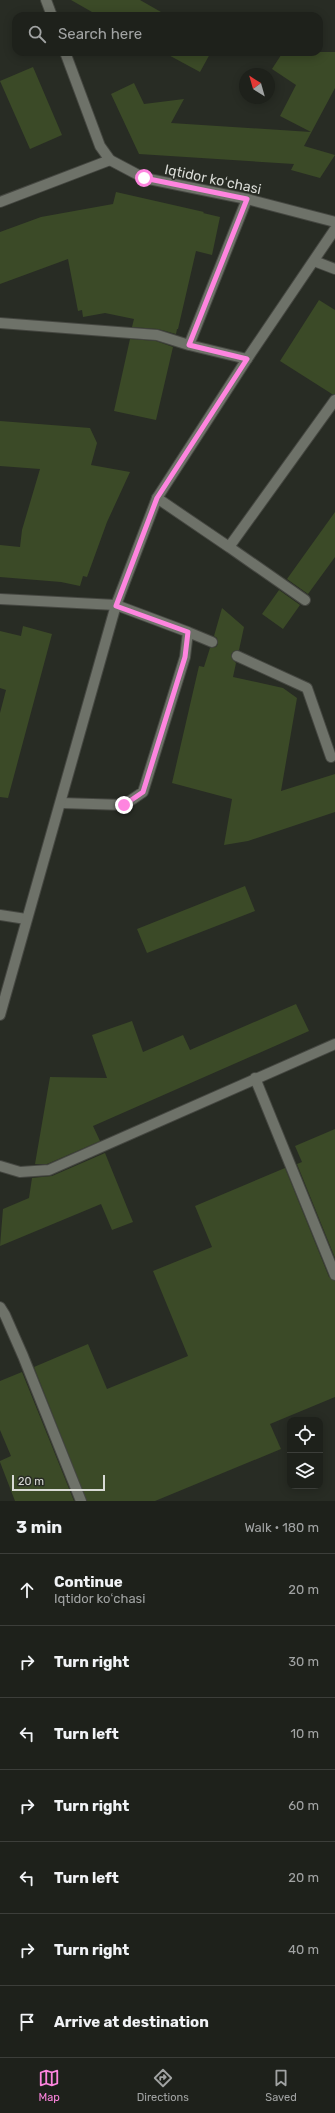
<!DOCTYPE html>
<html lang="en">
<head>
<meta charset="utf-8">
<style>
  :root { --surface:#1e211b; --page:#2b2e28; --text:#f1f3f6; --muted:#a1a3a3; --line:#3c3e3a; --accent:#fe85df }
  body { margin:0; font-family:Rubik,sans-serif; background:var(--page); color:var(--text) }
  .controls { position:absolute; right:12px; bottom:12px; display:grid; overflow:hidden; border-radius:8px; box-shadow:0 2px 10px #0003 }
  .controls button { width:36px; height:36px; display:grid; place-items:center; padding:0; border:0; border-bottom:1px solid var(--line); background:var(--surface); color:var(--text); font:20px sans-serif }
  .compass { position:absolute; left:239px; top:68px; width:36px; height:36px; border-radius:50%; background:var(--surface); box-shadow:0 2px 10px #0003; rotate:323deg }
  .scale { position:absolute; left:12px; bottom:10px; width:93px; box-sizing:border-box; padding-left:4px; border:2px solid #d8dad5; border-top:0; font-size:11px; line-height:14px; white-space:nowrap; color:#d8dad5; -webkit-text-stroke:3px #282c24; paint-order:stroke }
  .stop { position:absolute; width:12px; height:12px; margin:-9px; border:3px solid #fe85df; border-radius:50%; background:#fff }
  .stop.end { background:#fe85df; border-color:#fff; box-shadow:0 1px 4px #0008 }
  .list { margin:0; padding:0; list-style:none }
  h2 { display:flex; justify-content:space-between; align-items:center; height:52px; margin:0; padding:0 16px; font-size:17px }
  h2 small { font-size:13px; font-weight:400; color:var(--muted) }
  .list li { display:grid; grid-template-columns:26px 1fr auto; gap:12px; align-items:center; box-sizing:border-box; height:72px; padding:0 16px; border-top:1px solid var(--line) }
  .list b { display:block; font-size:15px; white-space:nowrap }
  .list p { margin:0; font-size:13px; white-space:nowrap; color:var(--muted) }
  .list em { font-size:13px; font-style:normal; color:var(--muted) }
  .icon { flex:none; width:22px; height:22px; fill:none; stroke:currentColor; stroke-width:2; stroke-linecap:round; stroke-linejoin:round }
  .map { position:relative; flex:none; width:335px; height:1501px; overflow:hidden }
  .search { position:absolute; background:var(--surface); box-shadow:0 2px 10px #0003; left:12px; right:12px; top:12px; height:44px; display:flex; align-items:center; gap:10px; box-sizing:border-box; padding:0 14px; border-radius:12px; color:var(--muted); font-size:15px }
  .sheet { height:556px; background:var(--surface) }
  nav { display:flex; justify-content:space-around; align-items:center; box-sizing:border-box; height:56px; border-top:1px solid var(--line); background:var(--surface); font-size:11px; color:var(--muted) }
  nav a { display:grid; justify-items:center; gap:2px }
  nav .on { color:var(--accent) }
  .map>svg:first-child { display:block }
  .building { fill:#3b4a27 }
  .lines { fill:none; stroke-linecap:round; stroke-linejoin:round }
  .service-casing { stroke:#454741; stroke-width:12 }
  .minor-casing { stroke:#454741; stroke-width:12 }
  .tertiary-casing { stroke:#454741; stroke-width:12 }
  .service { stroke:#6e7269; stroke-width:10 }
  .minor { stroke:#6e7269; stroke-width:10 }
  .tertiary { stroke:#6e7269; stroke-width:10 }
  .route { stroke:#fe85df; stroke-width:5 }
  .labels { text-anchor:middle; stroke-width:3; stroke-linejoin:round; paint-order:stroke }
  .street-label { font-size:14px; fill:#d8dad5; stroke:#282c24 }
</style>
</head>
<body>
<div class="map">
<svg width="335" height="1501" viewBox="0 0 335 1501">
  <rect width="100%" height="100%" fill="#282c24"/>
  <path class="building" d="M71,0H140L168,16H99Z
    M163,52H211L200,72Z
    M283,52H335V88L304,146L335,155L320,178L291,170L294,164L139,154L111,94L134,83L144,104L184,99L171,123L311,132L280,116L296,85L272,69Z
    M33,67L62,135L30,149L0,81Z
    M116,192L204,212L203,213L220,217L212,255L196,251L178,329H177L176,334L158,329L132,327L134,319L105,313L83,317L82,310L78,311L68,259L0,284V232L41,217L113,204Z
    M319,300L335,310V394H332L280,361Z
    M130,339L156,341L173,347L156,420L114,411Z
    M0,421L90,428L97,443L91,465L130,472L107,522L87,577L83,576L80,586L61,582L0,577V545L20,547L22,530L40,469L0,466Z
    M335,512V557L308,594L287,579Z
    M279,590L300,605L283,629L262,614Z
    M222,608L244,627L239,650L234,651L231,654L232,659L236,663L233,677L283,688L297,698L281,791L335,774V812L248,841L224,845L232,799L172,783L199,666L204,667L210,648L216,647L218,644L217,638L214,636Z
    M23,626L52,634L8,798L0,797V713L6,690L0,688V631L21,636Z
    M245,886L255,911L147,953L137,929Z
    M296,1004L309,1031L93,1126L100,1141L47,1164H35L50,1077L107,1078L92,1035L132,1021L143,1052L183,1035L190,1050Z
    M335,1129V1258L297,1164L302,1162L295,1146Z
    M105,1153L133,1222L112,1230L101,1204L0,1246L3,1209L29,1198L32,1178L52,1176Z
    M285,1168L329,1277L335,1281V1397L270,1424L281,1449L155,1501H87L34,1367L88,1344L107,1389L188,1356L153,1271L212,1247L195,1206Z
    M22,1372L74,1501H15L0,1462V1461L11,1456L0,1430V1381Z"/>
  <g class="lines">
    <defs>
      <path id="service" d="M0,202L110,160
        M0,323L157,335L189,345L247,199
        M189,345L247,359
        M157,498L229,547L335,400
        M229,547L305,600
        M188,632L212,642
        M237,656L307,688L331,757
        M61,803L124,805L143,792L185,657L188,632L116,605"/>
      <path id="minor" d="M314,261L335,269
        M0,599L116,605
        M0,915L26,919
        M255,1078L335,1275
        M0,1166L20,1172L49,1170L335,1044
        M0,1307L5,1315L23,1356L81,1501"/>
      <path id="tertiary" d="M46,0L52,16
        M65,52L100,146L110,160L144,178L247,199L335,222
        M0,1015L116,605L157,498L247,359L335,229"/>
    </defs>
    <use href="#service" class="service-casing"/>
    <use href="#minor" class="minor-casing"/>
    <use href="#tertiary" class="tertiary-casing"/>
    <use href="#service" class="service"/>
    <use href="#minor" class="minor"/>
    <use href="#tertiary" class="tertiary"/>
  </g>
  <g class="lines">
    <path class="route" d="M124,805L143,792L185,657L188,632L116,606L157,498L247,359L189,345L247,199L144,178"/>
  </g>
  <g class="labels">
    <g class="street-label">
      <text transform="translate(213 179) rotate(12)" y="5">Iqtidor koʻchasi</text>
    </g>
  </g>
</svg>
<div class="controls">
<button><svg class="icon" aria-label="locate" viewBox="0 0 24 24"><circle cx="12" cy="12" r="6"/><path d="M12 2v4M12 18v4M2 12h4M18 12h4"/></svg></button>
<button><svg class="icon" aria-label="layers" viewBox="0 0 24 24"><path d="M12 4l9 5-9 5-9-5zM3 14l9 5 9-5"/></svg></button>
</div>
<svg class="compass" viewBox="-18 -18 36 36"><path d="M0-13l5 13h-10z" fill="#e53935"/><path d="M0 13l5-13h-10z" fill="#a1a3a3"/></svg>
<div class="scale">20 m</div>
<div class="stop" style="left:144px;top:178px"></div>
<div class="stop end" style="left:124px;top:805px"></div>
<div class="search"><svg class="icon" aria-label="search" viewBox="0 0 24 24"><circle cx="10" cy="10" r="6"/><path d="M15 15l6 6"/></svg>Search here</div>
</div>
<section class="sheet">
<h2>3 min<small>Walk · 180 m</small></h2>
<ul class="list">
<li><svg class="icon" aria-label="ahead" viewBox="0 0 24 24"><path d="M12 20V5M6 11l6-6 6 6"/></svg><div><b>Continue</b><p>Iqtidor koʻchasi</p></div><em>20 m</em></li>
<li><svg class="icon" aria-label="right" viewBox="0 0 24 24"><path d="M7 20v-9h11M14 6l5 5-5 5"/></svg><div><b>Turn right</b></div><em>30 m</em></li>
<li><svg class="icon" aria-label="left" viewBox="0 0 24 24"><path d="M17 20v-9H6M10 6l-5 5 5 5"/></svg><div><b>Turn left</b></div><em>10 m</em></li>
<li><svg class="icon" aria-label="right" viewBox="0 0 24 24"><path d="M7 20v-9h11M14 6l5 5-5 5"/></svg><div><b>Turn right</b></div><em>60 m</em></li>
<li><svg class="icon" aria-label="left" viewBox="0 0 24 24"><path d="M17 20v-9H6M10 6l-5 5 5 5"/></svg><div><b>Turn left</b></div><em>20 m</em></li>
<li><svg class="icon" aria-label="right" viewBox="0 0 24 24"><path d="M7 20v-9h11M14 6l5 5-5 5"/></svg><div><b>Turn right</b></div><em>40 m</em></li>
<li><svg class="icon" aria-label="arrive" viewBox="0 0 24 24"><path d="M6 21V4h12l-3 4 3 4H6"/></svg><div><b>Arrive at destination</b></div></li>
</ul>
</section>
<nav>
<a class="on"><svg class="icon" aria-label="map" viewBox="0 0 24 24"><path d="M3 6l6-2 6 2 6-2v14l-6 2-6-2-6 2zM9 4v14M15 6v14"/></svg>Map</a>
<a><svg class="icon" aria-label="directions" viewBox="0 0 24 24"><path d="M12 3l9 9-9 9-9-9zM9 14v-3h6M13 9l2 2-2 2"/></svg>Directions</a>
<a><svg class="icon" aria-label="saved" viewBox="0 0 24 24"><path d="M7 4h10v16l-5-4-5 4z"/></svg>Saved</a>
</nav>
</body>
</html>
